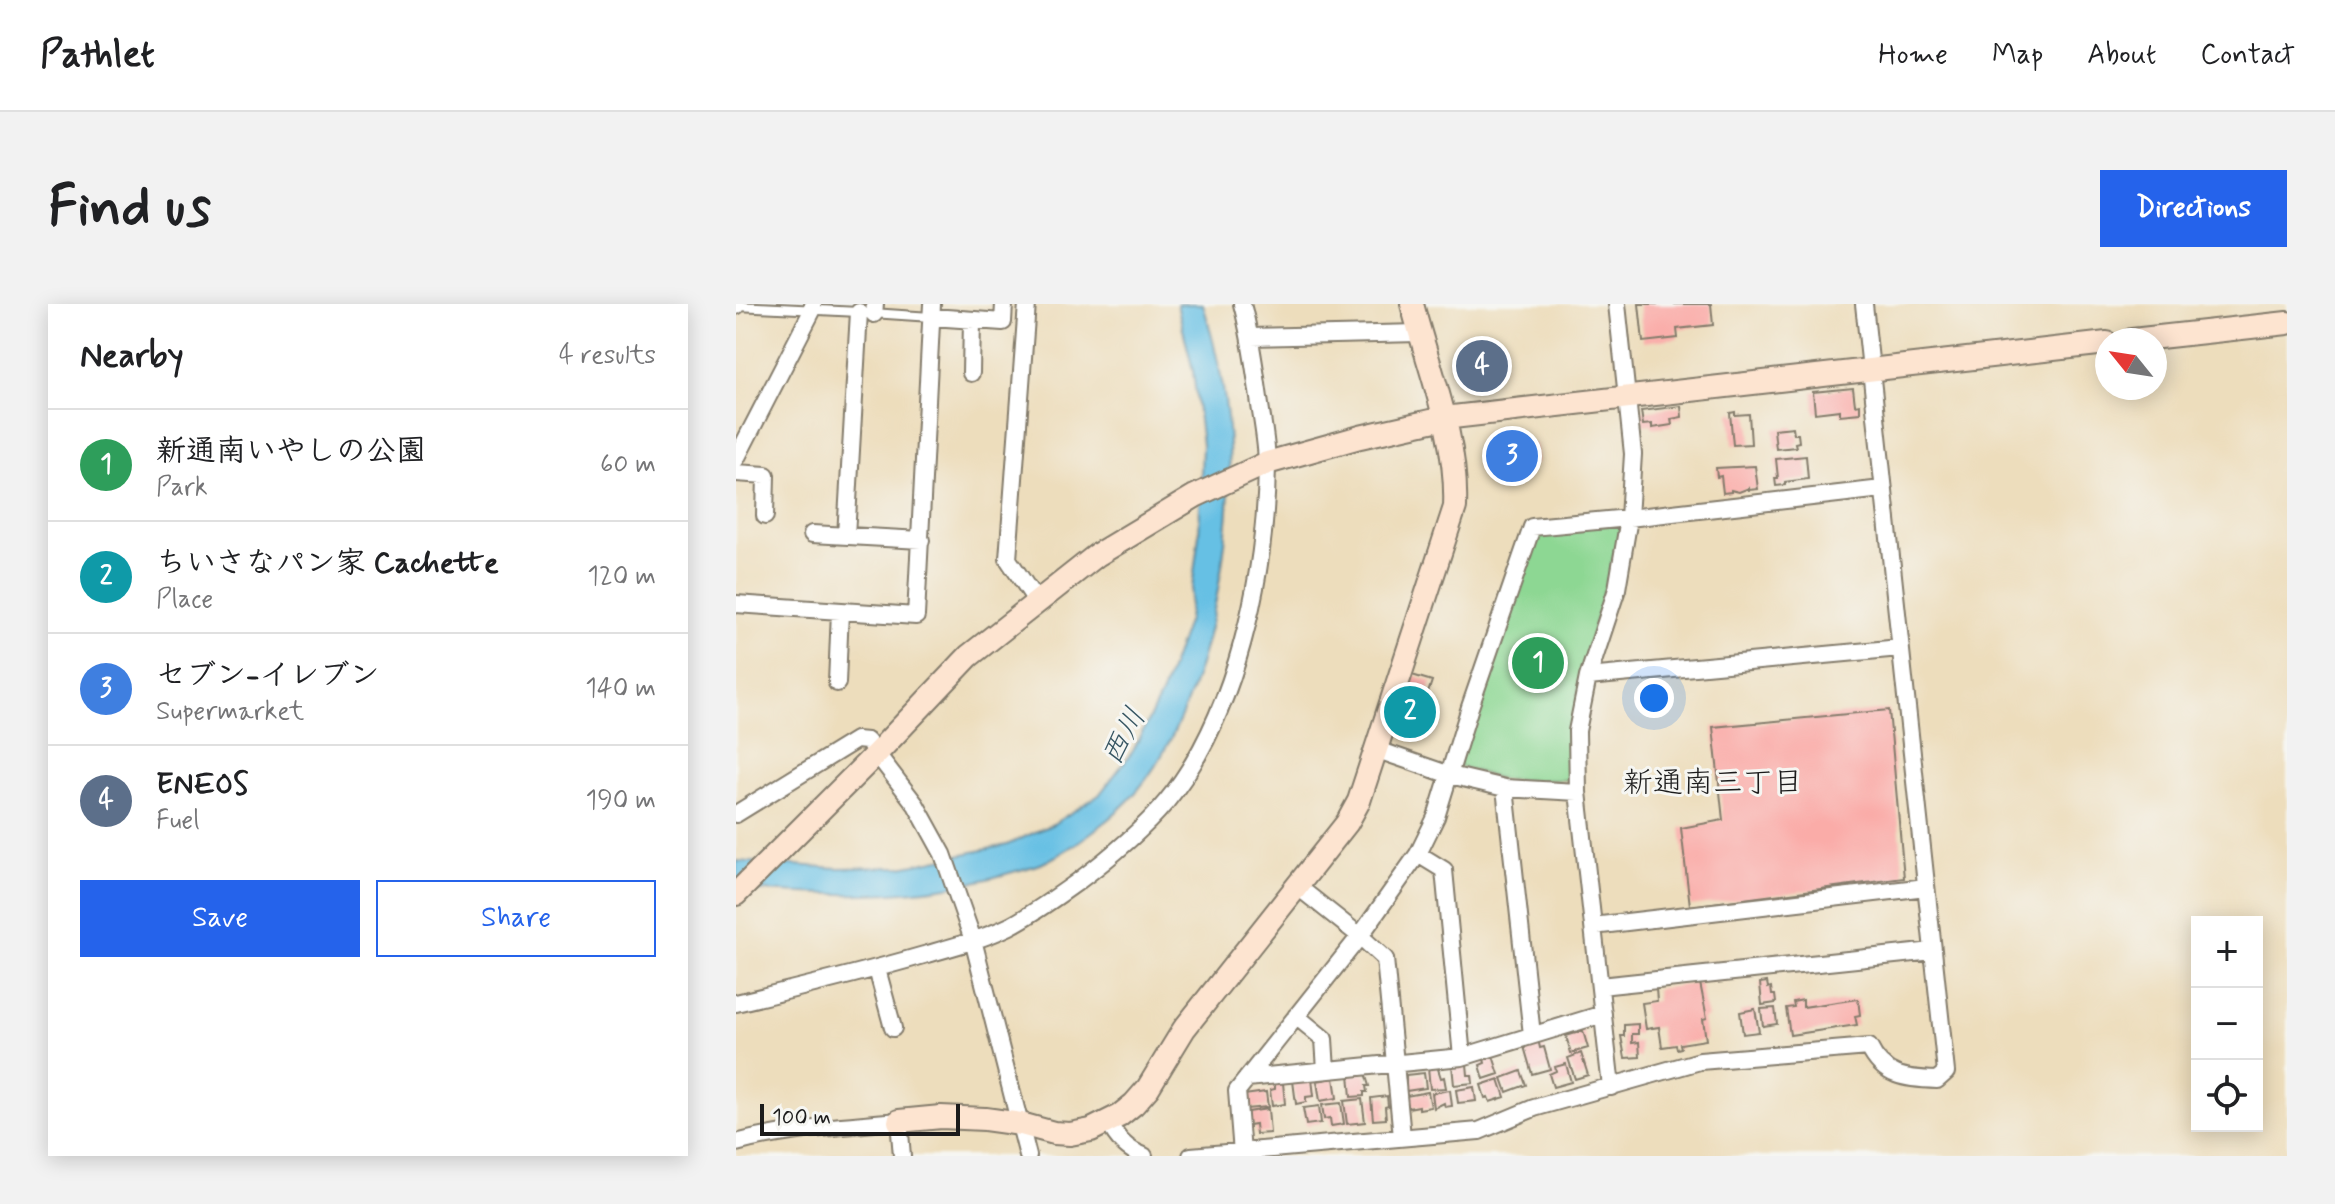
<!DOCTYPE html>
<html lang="en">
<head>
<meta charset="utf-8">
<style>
  :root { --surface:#fff; --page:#f2f2f2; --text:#202124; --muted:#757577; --line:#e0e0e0; --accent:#2563eb }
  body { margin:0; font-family:Mynerve,"Klee One",sans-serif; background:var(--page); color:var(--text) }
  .controls { position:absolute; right:24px; bottom:24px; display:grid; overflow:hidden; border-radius:0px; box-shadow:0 4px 20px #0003 }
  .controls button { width:72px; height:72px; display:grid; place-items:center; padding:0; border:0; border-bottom:2px solid var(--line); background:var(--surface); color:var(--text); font:40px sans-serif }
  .compass { position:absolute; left:1359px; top:24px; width:72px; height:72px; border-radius:50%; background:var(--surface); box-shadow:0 4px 20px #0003; rotate:300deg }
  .scale { position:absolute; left:24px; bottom:20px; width:200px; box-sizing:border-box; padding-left:8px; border:4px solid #1c1c1c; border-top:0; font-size:22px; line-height:28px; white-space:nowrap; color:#1c1c1c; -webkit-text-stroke:6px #f6f6f2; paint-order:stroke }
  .you { position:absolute; left:918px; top:394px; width:28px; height:28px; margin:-20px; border:6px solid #fff; border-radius:50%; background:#1a73e8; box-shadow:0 0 0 12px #1a73e833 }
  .badge { display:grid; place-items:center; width:52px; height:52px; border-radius:50%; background:var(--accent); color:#fff; font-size:26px; font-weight:700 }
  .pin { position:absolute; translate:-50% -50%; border:4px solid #fff; box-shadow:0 2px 8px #0006 }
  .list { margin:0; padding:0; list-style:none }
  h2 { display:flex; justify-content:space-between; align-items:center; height:104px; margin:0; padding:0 32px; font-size:34px }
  h2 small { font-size:26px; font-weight:400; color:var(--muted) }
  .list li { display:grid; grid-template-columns:52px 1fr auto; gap:24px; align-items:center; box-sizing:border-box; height:112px; padding:0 32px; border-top:2px solid var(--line) }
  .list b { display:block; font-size:30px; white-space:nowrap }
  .list p { margin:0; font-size:26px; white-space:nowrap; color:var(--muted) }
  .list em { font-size:26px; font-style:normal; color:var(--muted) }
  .actions { display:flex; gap:16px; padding:24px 32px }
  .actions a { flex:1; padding:18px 0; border:2px solid var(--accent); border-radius:0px; text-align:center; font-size:28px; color:var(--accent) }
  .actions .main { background:var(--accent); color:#fff }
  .icon { flex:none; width:44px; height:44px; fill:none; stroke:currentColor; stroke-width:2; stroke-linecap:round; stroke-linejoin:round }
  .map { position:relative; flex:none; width:1551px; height:852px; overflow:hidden; border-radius:0px }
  header { display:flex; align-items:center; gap:48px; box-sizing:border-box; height:112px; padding:0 40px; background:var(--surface); border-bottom:2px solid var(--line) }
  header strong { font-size:38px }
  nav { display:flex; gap:44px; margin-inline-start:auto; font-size:28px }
  .intro { display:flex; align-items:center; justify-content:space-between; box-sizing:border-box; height:192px; padding:0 48px }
  h1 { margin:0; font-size:56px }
  .button { padding:20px 36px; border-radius:0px; background:var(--accent); color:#fff; font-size:28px; font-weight:700 }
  main { display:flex; gap:48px; padding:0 48px }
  aside { flex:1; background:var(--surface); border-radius:0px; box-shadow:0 4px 20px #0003 }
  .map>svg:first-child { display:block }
  .green { fill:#8dd793; stroke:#547a58; stroke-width:2 }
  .water { fill:#66c0e4; stroke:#416e80; stroke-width:2 }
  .building { fill:#faaca8 }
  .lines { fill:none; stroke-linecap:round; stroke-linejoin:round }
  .lane-casing { stroke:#847c6c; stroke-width:12 }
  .street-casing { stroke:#847c6c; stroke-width:20 }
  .secondary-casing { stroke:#847c6c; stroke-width:26 }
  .lane { stroke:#fff; stroke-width:8 }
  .street { stroke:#fff; stroke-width:16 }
  .secondary { stroke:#fde4d0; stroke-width:22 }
  .labels { text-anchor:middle; stroke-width:6; stroke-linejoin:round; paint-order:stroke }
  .water-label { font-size:30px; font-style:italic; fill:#365562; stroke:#f6f6f2 }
  .neighbourhood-label { font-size:30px; fill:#1c1c1c; stroke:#f6f6f2 }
</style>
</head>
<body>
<header>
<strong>Pathlet</strong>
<nav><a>Home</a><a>Map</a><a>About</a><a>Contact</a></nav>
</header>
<div class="intro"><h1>Find us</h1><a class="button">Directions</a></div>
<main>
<aside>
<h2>Nearby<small>4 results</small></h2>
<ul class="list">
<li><span class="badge" style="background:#2e9e5b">1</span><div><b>新通南いやしの公園</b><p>Park</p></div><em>60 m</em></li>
<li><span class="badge" style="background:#0f9aa8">2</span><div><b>ちいさなパン家 Cachette</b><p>Place</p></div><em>120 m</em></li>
<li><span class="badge" style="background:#3f7fe0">3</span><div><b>セブン-イレブン</b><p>Supermarket</p></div><em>140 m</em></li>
<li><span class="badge" style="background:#5c6f8a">4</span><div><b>ENEOS</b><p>Fuel</p></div><em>190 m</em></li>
</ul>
<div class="actions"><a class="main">Save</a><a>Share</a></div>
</aside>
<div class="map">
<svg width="1551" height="852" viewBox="0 0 1551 852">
  <rect width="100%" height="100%" fill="#f6f6f2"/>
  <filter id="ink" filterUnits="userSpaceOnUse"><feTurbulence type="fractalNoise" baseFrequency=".0125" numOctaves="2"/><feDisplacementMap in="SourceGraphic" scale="16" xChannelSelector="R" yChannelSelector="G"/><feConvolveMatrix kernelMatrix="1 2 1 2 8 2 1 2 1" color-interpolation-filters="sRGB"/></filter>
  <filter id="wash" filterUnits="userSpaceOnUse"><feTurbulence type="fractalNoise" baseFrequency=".006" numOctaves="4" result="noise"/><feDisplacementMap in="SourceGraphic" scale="32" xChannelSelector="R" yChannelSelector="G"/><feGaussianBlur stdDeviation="1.8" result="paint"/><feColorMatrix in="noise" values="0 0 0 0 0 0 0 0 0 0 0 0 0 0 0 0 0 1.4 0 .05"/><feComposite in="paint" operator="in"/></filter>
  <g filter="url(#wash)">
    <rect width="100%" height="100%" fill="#edddbc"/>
    <path class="green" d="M887,219L844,372L835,476H767L722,462L798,226Z"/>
    <path class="water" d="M441,0H467C479,41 489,82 492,124C501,231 471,404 401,487C381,511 339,543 311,557C299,563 283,566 270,570C181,596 91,592 0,585V557L101,564L165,563L271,541L317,520L363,491L397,447L426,389L452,315L463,230L466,141L457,67Z"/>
    <g id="blocks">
      <path class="building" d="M903,0H975L977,21L941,25L942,34L907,38Z
        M1117,84L1119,101L1124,100V109L1104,111V106L1079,109L1077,88Z
        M945,102L946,113L935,115L936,121L916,124V120L907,121L905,107Z
        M999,108V111L1013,110L1015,140L997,141L994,109Z
        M1057,123L1058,130H1062L1063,138L1059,139L1060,143L1040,145L1038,125Z
        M799,140L801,159L753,163L751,146Z
        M1070,152L1072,175L1049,178V181L1040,182L1039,174H1042L1040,155Z
        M1019,162L1022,185L1013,186V184L1003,188L995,186V188L987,189L985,172L981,173L980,164Z
        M676,371L696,377L690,395L671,389Z
        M668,395L687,401L680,422L660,416Z
        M1153,406L1168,574L954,602L945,524L987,516L977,423Z
        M1031,678L1032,684L1035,683L1036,691H1039L1040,699L1026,701L1024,679Z
        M964,679L971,714L967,715L970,736L944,740L945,744L941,745L940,741L926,743L923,723L910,725L906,699L921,697L920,685Z
        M1122,695L1124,711L1119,712L1121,721L1054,731L1050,704L1058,703L1057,698L1067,696V703Z
        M1039,704L1041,720L1027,722L1025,705Z
        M1019,705L1023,728L1007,730L1004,708Z
        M902,720V730H896V739L903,738L904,753L889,754L885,732H888V721Z
        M847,727L852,744L835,749L830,732Z
        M802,735L804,744L808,743L814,765L796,770L787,739Z
        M845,749L852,771L839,775L832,754Z
        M757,752L763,770L748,775L744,761L749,759L748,755Z
        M731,760L732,771H736L737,779L718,781L716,761Z
        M830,760L835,778L817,783L813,770L820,767L819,763Z
        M701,762L705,774L708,773L710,784L694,785L692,763Z
        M785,767L790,781L771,788L766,774Z
        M629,769L633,782H630L631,788H628V792L615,793L613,770Z
        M688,769L690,784L670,787V771Z
        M598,774L601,794L584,797L581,777Z
        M576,775L578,792L570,793V798L560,800L557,777Z
        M763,775L769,793L754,798L752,793L749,794L745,781Z
        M547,779L549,800L536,802L534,786L539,785V780Z
        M738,783L740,797L722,799L720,786Z
        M714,786L716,802L709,803L708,799L698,804L696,789Z
        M530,788L532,803L509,805L508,791Z
        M692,788L695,803L683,805V802L672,804L670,792Z
        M651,792L652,802L649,803L650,815L637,816L635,794Z
        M626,795L629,818L611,820L608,797Z
        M605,799L608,820L595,822L594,814L588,815L586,801Z
        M583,802L585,819L570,821L567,804Z
        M532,805L534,829L520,830L519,820L512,821L511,808Z"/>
    </g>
  </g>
  <g filter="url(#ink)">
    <use href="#blocks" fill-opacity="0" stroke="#847c6c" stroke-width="2"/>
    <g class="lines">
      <defs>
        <path id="lane" d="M0,2L123,8
          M136,9L195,13"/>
        <path id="street" d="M291,0L272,255L301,298
          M0,2V0
          M138,10L139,0
          M196,13L267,18L268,0
          M515,33L683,29
          M235,69L236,16
          M0,155L77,5V0
          M0,169L30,171L29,212
          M76,230L185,236
          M110,232L123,8
          M0,300L180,312L196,0
          M852,373L1164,344
          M101,379L104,307
          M639,445L714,471L769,484L842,488
          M769,484L796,731
          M0,510L120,436L131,437L180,501L207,550L237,636L292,852
          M682,550L708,566L726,753
          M561,582L624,632L649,655L666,833
          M857,622L1190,583
          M141,665L157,724
          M864,682L1197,647
          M0,699C63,684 126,669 188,651C216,643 247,635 274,622C297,610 319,594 340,579C372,555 404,529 430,498C500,413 530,270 531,161C531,142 527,121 524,101C519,67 515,33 506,0
          M560,712L588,735L590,766
          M511,774L726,753L867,710
          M875,783L842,488L841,427L852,373L881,285L893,214L897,150L881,0
          M373,819C381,835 391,846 408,852
          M0,839C53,825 109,822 163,817L166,852
          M506,849L501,787L624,632L682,550L700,513L734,403L796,223L893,214L1146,185
          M455,852L743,827L798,804L964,757L1133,743C1147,773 1170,775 1201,776L1210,768L1128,0"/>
        <path id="secondary" d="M1396,36L1551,19
          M0,590L140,450L233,352L361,251L459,192L531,159L624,133L708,114L1371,39
          M163,817L205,813L249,815L285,820L318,829L334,830L355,826L383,812L398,800L412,784L448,725L611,519L623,497L719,203C722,134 693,66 676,0"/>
      </defs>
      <use href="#lane" class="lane-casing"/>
      <use href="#street" class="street-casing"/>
      <use href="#secondary" class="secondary-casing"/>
      <use href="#lane" class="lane"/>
      <use href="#street" class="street"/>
      <use href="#secondary" class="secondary"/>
    </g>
  </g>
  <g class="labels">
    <g class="water-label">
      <text transform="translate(387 432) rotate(-62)" y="10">西川</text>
    </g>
    <g class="neighbourhood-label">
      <text x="977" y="488">新通南三丁目</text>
    </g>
  </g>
</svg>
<div class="controls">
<button>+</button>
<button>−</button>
<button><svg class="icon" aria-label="locate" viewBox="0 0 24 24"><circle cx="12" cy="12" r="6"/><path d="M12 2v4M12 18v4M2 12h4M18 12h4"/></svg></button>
</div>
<svg class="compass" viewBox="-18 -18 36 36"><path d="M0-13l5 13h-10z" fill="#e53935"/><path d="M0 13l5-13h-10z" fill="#757577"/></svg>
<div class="scale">100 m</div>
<div class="you"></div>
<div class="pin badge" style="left:802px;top:359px;background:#2e9e5b">1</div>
<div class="pin badge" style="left:674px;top:408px;background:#0f9aa8">2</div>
<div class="pin badge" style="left:776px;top:152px;background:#3f7fe0">3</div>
<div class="pin badge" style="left:746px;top:62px;background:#5c6f8a">4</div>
</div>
</main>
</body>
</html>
